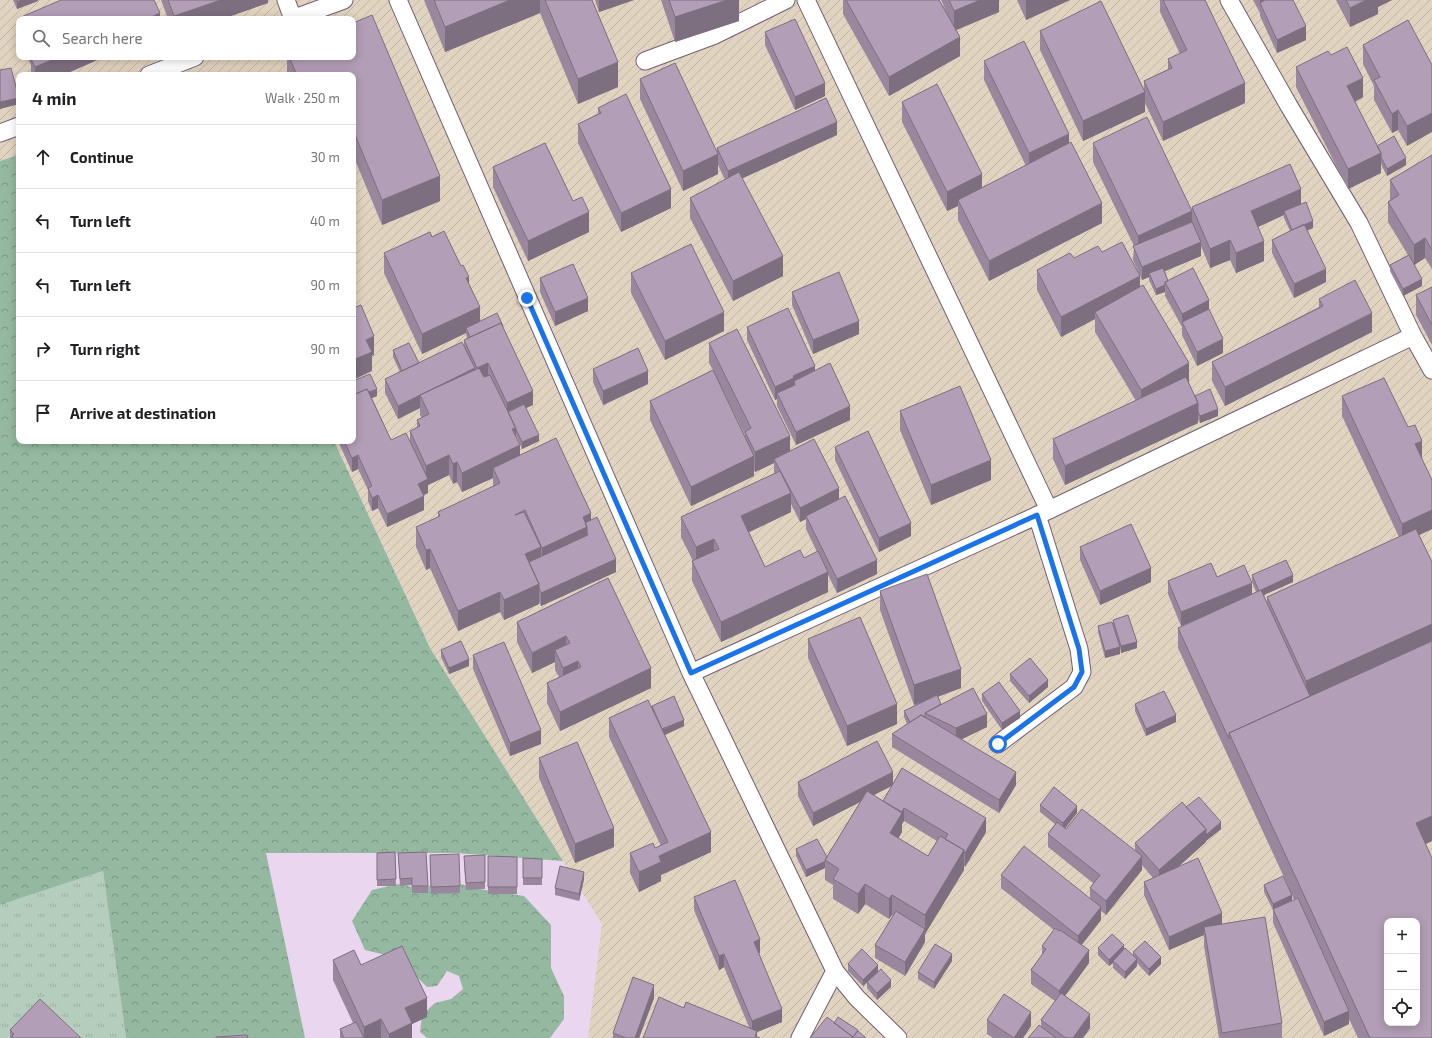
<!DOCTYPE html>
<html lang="en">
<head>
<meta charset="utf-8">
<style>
  :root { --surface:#fff; --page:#f6f6f6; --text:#202124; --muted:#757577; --line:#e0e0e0 }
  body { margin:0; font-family:"Exo 2",sans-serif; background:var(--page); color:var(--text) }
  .controls { position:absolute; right:12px; bottom:12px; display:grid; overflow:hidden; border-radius:8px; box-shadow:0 2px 10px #0003 }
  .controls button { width:36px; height:36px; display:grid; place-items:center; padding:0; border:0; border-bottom:1px solid var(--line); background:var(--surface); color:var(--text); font:20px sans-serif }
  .stop { position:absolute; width:12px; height:12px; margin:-9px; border:3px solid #1a73e8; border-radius:50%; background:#fff }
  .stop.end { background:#1a73e8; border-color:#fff; box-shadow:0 1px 4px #0008 }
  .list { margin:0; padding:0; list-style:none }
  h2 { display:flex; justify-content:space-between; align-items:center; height:52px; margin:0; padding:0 16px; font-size:17px }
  h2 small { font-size:13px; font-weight:400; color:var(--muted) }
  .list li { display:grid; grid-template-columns:26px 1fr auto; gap:12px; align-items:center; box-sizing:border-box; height:64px; padding:0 16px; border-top:1px solid var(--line) }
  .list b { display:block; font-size:15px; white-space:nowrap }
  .list em { font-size:13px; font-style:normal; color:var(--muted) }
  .icon { flex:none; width:22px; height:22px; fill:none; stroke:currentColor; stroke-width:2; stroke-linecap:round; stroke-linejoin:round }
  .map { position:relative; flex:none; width:1432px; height:1038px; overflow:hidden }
  .search { position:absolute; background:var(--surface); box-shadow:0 2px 10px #0003; left:16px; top:16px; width:340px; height:44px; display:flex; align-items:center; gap:10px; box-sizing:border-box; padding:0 14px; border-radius:8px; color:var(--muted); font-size:15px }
  .panel { position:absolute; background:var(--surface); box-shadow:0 2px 10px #0003; left:16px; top:72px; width:340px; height:372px; border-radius:8px }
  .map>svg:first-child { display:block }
  .industrial { fill:url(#industrial-furrows); fill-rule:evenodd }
  .grass { fill:url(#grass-tufts) }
  .forest { fill:url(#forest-crowns) }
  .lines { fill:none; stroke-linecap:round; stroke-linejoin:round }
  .lane-casing { stroke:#715f75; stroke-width:19 }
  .lane { stroke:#fff; stroke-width:17 }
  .wall { fill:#99889d; fill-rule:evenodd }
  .shaded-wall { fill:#7d6f7f }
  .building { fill:#b29eb6; stroke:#7d6f7f; fill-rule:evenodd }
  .route { stroke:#1a73e8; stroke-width:5 }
</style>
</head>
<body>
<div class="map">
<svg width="1432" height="1038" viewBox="0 0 1432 1038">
  <defs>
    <pattern id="industrial-furrows" width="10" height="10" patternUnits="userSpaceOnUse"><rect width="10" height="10" fill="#e0d3bf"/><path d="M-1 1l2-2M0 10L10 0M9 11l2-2" fill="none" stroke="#c1b5a5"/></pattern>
    <pattern id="grass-tufts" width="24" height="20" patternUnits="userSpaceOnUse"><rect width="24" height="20" fill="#b4cdbd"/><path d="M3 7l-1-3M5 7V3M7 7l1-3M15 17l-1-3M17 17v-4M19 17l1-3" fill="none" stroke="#9bb0a3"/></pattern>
    <pattern id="forest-crowns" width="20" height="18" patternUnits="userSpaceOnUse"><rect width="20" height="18" fill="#95b8a1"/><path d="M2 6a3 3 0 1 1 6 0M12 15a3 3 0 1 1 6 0" fill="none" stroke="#7a9684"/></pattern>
  </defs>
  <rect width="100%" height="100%" fill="#ebd6f0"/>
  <path class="industrial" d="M0,0H1432V1038H588L602,924L430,648L334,441H353V75H19V155L0,161ZM19,19H353V57H19ZM1387,921H1417V1023H1387Z"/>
  <path class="grass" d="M103,871L126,1038H0V905Z"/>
  <path class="forest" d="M19,155V441H334L430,648L563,861L455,853H266L305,1038H126L103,871L0,905V161Z
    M443,879L478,889L524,896L551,925V968L564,996V1019L550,1038H427L420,1032L422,1015L435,1003L451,999L463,989L459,976L447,971L437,986L427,987L414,974L390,956L365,950L352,921L372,890L398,884L423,889Z"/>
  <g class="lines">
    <defs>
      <path id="lane" d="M286,0L293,19
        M398,0L691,673L835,971L857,998L898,1038
        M806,0L1049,510
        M1229,0L1289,106L1359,223L1413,336L1432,370
        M292,19L344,0
        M645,61L715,35L786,0
        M149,75L195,57
        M0,133L19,126
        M691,673L1049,510L1413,336
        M998,744L1074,687L1082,672L1079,649L1037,515
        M800,1038L835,971"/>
    </defs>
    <use href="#lane" class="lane-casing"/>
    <use href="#lane" class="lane"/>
  </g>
  <path class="wall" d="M13,0H38V1L17,9Z
    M161,0H268V3L222,19H168Z
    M424,0H592L618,87L578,104L540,13L445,52Z
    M595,0H634L599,12Z
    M661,0H739V21L675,42Z
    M843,0H939L946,11L941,0H999V12L956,30L960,56L889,96L843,14Z
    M1017,0H1070L1026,20Z
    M1160,0H1205L1245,103L1163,141L1145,103V112L1083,141L1040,50V31L1144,90V81L1168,69V59L1180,54L1160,12Z
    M1253,0H1293L1306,40L1277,53L1260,16V13Z
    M1336,0H1392L1378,7V14L1350,27Z
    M1408,20L1407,146L1398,130L1392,133L1374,100V86L1363,64V45Z
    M765,32L825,96L795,110L765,45Z
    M1331,55L1363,97L1355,102L1377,146L1406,165L1387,176L1381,164V173L1348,189L1296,87V67Z
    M27,57H104L63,75H31V65Z
    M287,57H353L440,201L382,225L353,155V75H287Z
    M984,61L1069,143L1102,223L989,281L958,220V206L947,211L902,122V102L982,188L1026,166L984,80Z
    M640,79L717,151V148L837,135L742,178L783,276L733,301L690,218V198L725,180L718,165V174L683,191L640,99Z
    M598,108L671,208L621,232L578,143V124L598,114Z
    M1093,143L1192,210V207L1301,204L1313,228L1307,230L1326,282L1294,298L1272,253V240L1290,231L1284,218V215L1258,227L1264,261L1236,273L1230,260L1210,268L1201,246V256L1165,271L1168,281L1209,310L1223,353L1197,366L1182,335V327L1165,296V292L1156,295L1149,280V277L1142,280L1133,260L1134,246L1093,162Z
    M1432,155V269L1425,258L1414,265L1422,286L1403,296L1390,271V265L1408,255L1388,222V202L1390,200V180Z
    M493,167L573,201L589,232L528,261L493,187Z
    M432,237L469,284L480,321L503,327L533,405L526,408L539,441L522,449L516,435L520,455L591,520L616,572L541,606L539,602V604L504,620L500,612L458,631L430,568L426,570L416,547V527L438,517V512L493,487V478L462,492L457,482L453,484L449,475L428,485V493L424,495V510L387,527L378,508L372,511L368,501V490L358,469L352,472L338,441H353V381L377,396L372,398L391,440L410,442V431L417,427V420L422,418L420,415V408L398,419L385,393V379L400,372L393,357V350L419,363L464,345V340L467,339L466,333L422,354L384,273V253Z
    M1102,252L1140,287L1195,396L1218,416L1200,423L1198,419V423L1065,485L1053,459V439L1136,401L1095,332V319L1061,337L1037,290V270Z
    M631,273L724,331L665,360L631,293Z
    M540,278L588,311L555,326L540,292Z
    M1432,287V345L1416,315V295Z
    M792,292L859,334L813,354L792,305Z
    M1319,299L1372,332L1225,406L1212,381V362L1319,307Z
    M747,327L815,371L850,420L796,445L777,406V399L775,400L747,340Z
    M709,343L790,451L839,499L877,574L837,593L828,575V592L721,642L692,581V561H693L681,537V517L775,474L774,472V463L755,472L754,470V476L691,506L650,420V401L713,370L709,363ZM716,377L745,435V436ZM791,504L800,522L806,519V529L817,552L804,558L765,567L749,532L791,512Z
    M593,369L648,384L603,405L593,382Z
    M1342,396L1422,458L1432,529L1419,535L1432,562V841L1426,844L1432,1038H1358L1349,1019V1024L1324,1036L1273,923V910L1264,892V885L1289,888L1178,648V628L1202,617L1181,626L1168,594V581L1217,577L1252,594L1256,592L1252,582V575L1293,582L1264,595L1267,603V597L1399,537L1342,416ZM1292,895L1294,900L1292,901Z
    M900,411L991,480L931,505L900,430Z
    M835,447L911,536L879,552L835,460Z
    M1080,547L1151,582L1100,605L1080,560Z
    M608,578L651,688L560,731L547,703V683L559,677L555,670V662L532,673L517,642V622Z
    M880,591L961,688L938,697L941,704L987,727L962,739L1016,785L999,813L892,747V734L907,724L904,717V711L922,702L914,705L880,610Z
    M1113,620L1137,648L1121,653L1120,648V654L1105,658L1098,632V626L1113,623Z
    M808,639L897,724L847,746L808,658Z
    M441,650L469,666L449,674L441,657Z
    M473,655L541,744L510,756L473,669Z
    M1010,674L1048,687L1029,703L1010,681Z
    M982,694L1020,718L1002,730L982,701Z
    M1135,704L1176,722L1146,736L1135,711Z
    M652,706L684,726L665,735L711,852L661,875V881L639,892L630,873V853L655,848L661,846L609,737V718Z
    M539,758L614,847L575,863L539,778Z
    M798,782L893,784L986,832L965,867L964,866V870L925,934V942L905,976L875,958V945L893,915H892L889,919L865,904L858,914L833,899V885L825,880V868L806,877L796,856V849L827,857L860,802L813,826L798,796ZM892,786L883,801L874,795ZM904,821L937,841L928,856L898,838L902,832V824Z
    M1040,805L1077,813L1065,829H1066L1135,850V843L1186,807L1221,829L1206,841V842L1178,867L1222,924L1282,1023V1038H1219L1204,946V935L1169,950L1144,895V882L1153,878L1142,865V870L1106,915L1101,911V920L1082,945L1089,963L1065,996L1090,1028L1083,1038H1028L1041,1027V1020L1055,1001L1031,984V970L1042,955V946L1054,930L1001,888V875L1090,898V888L1093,883L1048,847V834L1055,824L1040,812Z
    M395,852L396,886H377V853Z
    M398,853L428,886V893H412V885L400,886Z
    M430,855L460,886V893L431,894Z
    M485,855V889L466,890L464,863Z
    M488,856L517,857V894H488Z
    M523,858L542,859V885H523Z
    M584,879L579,901L555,895V888Z
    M694,897L760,953H759L782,1022L757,1032V1037L684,1008L749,1027L724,967L719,970L694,910Z
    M1098,948L1124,950L1133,956V952L1161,964L1149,976L1137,963V966L1125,979L1113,968V963L1109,966L1098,955Z
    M333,960L361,965L427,1017L412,1024V1038H340V1029L353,1023L333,980Z
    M952,961L934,989L918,979V972Z
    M848,964L878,972L891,987L877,1000L867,988V982L863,986L848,971Z
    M654,998L639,1038H613V1033Z
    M987,1020L1031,1026L1023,1038H993L987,1034Z
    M10,1030L81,1038H10Z"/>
  <path class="shaded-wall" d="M22,0H38V1L17,9V2Z
    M221,0H268V3L222,19H174V16Z
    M510,0H540V13L445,52V27Z
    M599,0H634L599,12Z
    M727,0H739V21L675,42V17Z
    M980,0H999V12L954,31V11Z
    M1026,0H1070L1026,20Z
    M1260,0H1287L1260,3V13Z
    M1366,0H1392L1378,7V14L1350,27V8Z
    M160,13V19H147Z
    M1306,26V40L1277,53V40Z
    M960,37V56L889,96V77Z
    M59,57H104L63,75H35V67Z
    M618,62V87L578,104V79Z
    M1363,78V97L1347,106V86Z
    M825,83V96L795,110V97Z
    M1245,83V103L1163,141V122Z
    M1145,92V112L1083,141V121Z
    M19,98V104L0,109V102Z
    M1398,110V130L1392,133V114Z
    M1432,113V132L1407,146V126Z
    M837,122V135L728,185V171Z
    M1069,134V154L1029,173V153Z
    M1381,153V173L1348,189V169Z
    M718,154V174L683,191V171Z
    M1406,158V165L1387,176V169Z
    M982,174V194L958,200V206L947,211V192Z
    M440,176V201L382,225V200Z
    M671,189V208L621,232V213Z
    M1301,189V208L1284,211V215L1251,230V211Z
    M1102,203V223L989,281V261Z
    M1192,211V231L1138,256V236Z
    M589,212V232L528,261V241Z
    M1313,221V228L1292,237V230Z
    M1425,238V258L1414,265V245Z
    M1230,240V260L1210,268V249Z
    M1264,241V261L1236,273V253Z
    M1201,242V256L1151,277L1149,273V277L1142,280V267Z
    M783,256V276L733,301V281Z
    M1326,269V282L1294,298V284Z
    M1140,276V296L1095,312V319L1061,337V317Z
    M469,277V296L466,278Z
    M1422,279V286L1403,296V289Z
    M1165,285V292L1156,295V289Z
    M588,298V311L555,326V312Z
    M1209,300V313L1182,322V327V314Z
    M480,307V326L466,328V333L422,354V334Z
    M724,312V331L665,360V341Z
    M1372,313V332L1225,406V387Z
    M859,321V334L813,354V340Z
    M374,336V355L372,356V371L353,380V360L366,340Z
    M1223,339V353L1197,366V352Z
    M488,363V376L477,381V368Z
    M1189,363V383L1141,410V390Z
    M815,366V379L795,385L794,381V392L777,393V399L775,400V387L793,376Z
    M475,368V382L420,395V408L398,419V406Z
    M648,371V384L603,405V391Z
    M377,389V396L353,406V399Z
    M533,391V405L507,416V403Z
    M1198,403V423L1065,485V466Z
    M850,406V420L796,445V432Z
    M1218,409V416L1200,423V416Z
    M516,428V447L512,429Z
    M539,435V441L522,449V442Z
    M790,436V455L774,459V463L755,472V452Z
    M1422,441V460L1415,444Z
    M520,445V465L493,468V478L462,492V473Z
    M358,455V469L352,472V458Z
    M449,455V475L428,485V493L418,497V484L426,480V466Z
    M754,456V476L691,506V487Z
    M991,460V480L931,505V485Z
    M457,462V482L453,484V464Z
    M839,488V501L806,516V519L800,522V508Z
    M791,493V512L741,536V516Z
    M378,495V508L372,511V498Z
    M424,496V510L387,527V514Z
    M1432,510V529L1402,543V524Z
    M591,513V533H587V547L542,568V548L583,517Z
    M911,523V536L879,552V538Z
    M714,539V558L696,567V547Z
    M541,547V567L531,571L525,554Z
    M430,549V568L426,570V550Z
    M616,559V572L541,606V593Z
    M877,560V574L837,593V579Z
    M1151,568V582L1100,605V591Z
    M828,572V592L721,642V622Z
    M1293,575V582L1259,597V591Z
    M1252,583V596L1181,626V612Z
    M539,584V604L504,620V600Z
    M500,592V612L458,631V611Z
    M1432,624V649L1306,703V681Z
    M566,636V656L555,650V662L532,673V653Z
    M1137,642V648L1121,653V646Z
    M1120,647V654L1105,658V651Z
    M469,659V666L449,674V668Z
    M578,661V680L563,688V668Z
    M651,668V688L560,731V712Z
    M961,669V688L914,705V685Z
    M1048,680V687L1029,703V696Z
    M897,704V724L847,746V726Z
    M1020,711V718L1002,730V723Z
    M987,714V727L956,742V728Z
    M1176,715V722L1146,736V729Z
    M684,720V726L660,737V731Z
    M541,730V744L510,756V743Z
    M893,772V785L813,826V813Z
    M1016,772V785L999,813V800Z
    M1077,806V813L1063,830V823Z
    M904,808V821L902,824V832L890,853V833Z
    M1432,816V841L1416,848V823Z
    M986,818V832L965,867V853Z
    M1221,822V829L1206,841V835Z
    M614,828V847L575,863V844Z
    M1206,829V842L1159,884V870Z
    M711,832V852L661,875V881L639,892V872L659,856Z
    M964,850V870L925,934V942L905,976V962L925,930V915Z
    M1142,856V870L1106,915V901Z
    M825,861V868L806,877V870Z
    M584,872V879L579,901V894Z
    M865,884V904L858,914V894Z
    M892,895V915L889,919V899Z
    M1292,895V901L1273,911V904Z
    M1101,907V920L1078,949V936Z
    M1222,913V927H1204V935L1169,950V937Z
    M760,939V953L754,955V942Z
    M1124,945V952L1113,961V963L1109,966V960Z
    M1089,950V963L1059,1004V991Z
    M724,954V967L719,970V956Z
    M952,954V961L934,989V982Z
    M1161,957V964L1149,976V969Z
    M1137,959V966L1125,979V972Z
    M878,965V972L863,986V980Z
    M891,980V987L877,1000V993Z
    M654,985V998L639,1038H635Z
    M427,998V1017L412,1024V1038H389V1034L405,1008Z
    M782,1009V1022L757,1032V1038L752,1034V1021Z
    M1349,1011V1024L1324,1036V1022Z
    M1031,1012V1026L1023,1038H1014Z
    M1090,1014V1028L1083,1038H1073Z
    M381,1019V1038H364V1027Z"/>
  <path class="building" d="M16,0H22L17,2Z
    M61,0H154L160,13L147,19H20L19,18Z
    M168,0H221L174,16Z
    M434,0H510L445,27Z
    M545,0H592L618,62L578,79Z
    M669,0H727L675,17Z
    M846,0H939L960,37L889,77Z
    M949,0H980L954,11Z
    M1163,0H1205L1245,83L1163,122L1144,81L1172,68L1168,59L1187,50Z
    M1265,0H1293L1306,26L1277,40L1260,3Z
    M1346,0H1366L1350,8Z
    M1101,1L1145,92L1083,121L1040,31Z
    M372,15L440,176L382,200L353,130V75H297L289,57H353V23Z
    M795,19L825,83L795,97L765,32Z
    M1408,20L1432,65V113L1407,126L1398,110L1392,114L1374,80L1380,77L1363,45Z
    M1024,41L1069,134L1029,153L984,61Z
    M1347,47L1363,78L1347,86L1381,153L1348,169L1296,67L1328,51L1331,55Z
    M35,57H59L35,67L31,59Z
    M675,63L718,154L683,171L640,79Z
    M11,68L19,98L0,102V70Z
    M937,84L982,174L947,192L902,102Z
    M626,94L671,189L621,213L578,124L601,113L598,108Z
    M826,98L837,122L728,171L717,148Z
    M1147,117L1192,211L1138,236L1093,143Z
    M1394,136L1406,158L1387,169L1381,157V153L1377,146Z
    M1071,142L1102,203L989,261L958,200Z
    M545,143L573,201L582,197L589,212L528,241L493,167Z
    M1432,155V250L1425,238L1414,245L1388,202L1399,195L1390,180Z
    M1290,164L1301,189L1251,211L1264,241L1236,253L1230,240L1210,249L1192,207Z
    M739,172L783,256L733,281L690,198Z
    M1306,202L1313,221L1292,230L1284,211Z
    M1192,222L1201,242L1142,267L1133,246Z
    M1304,224L1326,269L1294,284L1272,240Z
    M444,231L461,266L463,265L469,277L466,278L480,307L422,334L384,253L430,232L432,237Z
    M1122,242L1140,276L1061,317L1037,270L1070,253L1074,258L1098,246L1102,252Z
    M691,244L724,312L665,341L631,273Z
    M1409,255L1422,279L1403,289L1390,265Z
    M573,264L588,298L555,312L540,278Z
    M1163,268L1168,281L1165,282V285L1156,289L1149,273Z
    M1193,268L1209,300L1182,314L1165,282Z
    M839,272L859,321L813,340L792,292Z
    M1355,280L1372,313L1225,387L1212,362L1323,306L1319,299Z
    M1143,285L1189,363L1141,390L1095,312Z
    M1432,287V325L1416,295Z
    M361,305L374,336L366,340L372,352L353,360V308Z
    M788,308L815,366L793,376L794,378L775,387L747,327Z
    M1209,309L1223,339L1197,352L1182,322Z
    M497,313L503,326L501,323L470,337L466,328Z
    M501,323L533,391L507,403L488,363L477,368L464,340Z
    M737,329L790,436L755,452L745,432L751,428L709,343Z
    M462,342L475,368L398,406L385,379Z
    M409,343L419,363L402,371L393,350Z
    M638,348L648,371L603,391L593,369Z
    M830,363L850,406L796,432L777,393L795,385L794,381Z
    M479,368L484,377L490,375L516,428L512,429L520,445L462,473L457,462L453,464L449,455L426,466L410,431L420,426L417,420L429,414L420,395Z
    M713,370L754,456L691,487L650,401Z
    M370,374L377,389L369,392L367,389L353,395V381Z
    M1186,377L1198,403L1065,466L1053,439Z
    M1384,378L1408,427L1415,425L1422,441L1415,444L1432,480V510L1402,524L1342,396Z
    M960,386L991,460L931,485L900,411Z
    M367,389L391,440L406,433L428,479L418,484L424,496L387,514L378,495L372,498L368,488L372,486L358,455L352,458L344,441H353V395Z
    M1210,389L1218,409L1200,416L1198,412V403L1195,396Z
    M524,404L539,435L522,442L508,412Z
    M868,431L911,523L879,538L835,447Z
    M556,438L591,513L583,517L587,527L542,548L525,510L515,515L524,512L541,547L525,554L539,584L504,600L500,592L458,611L430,549L426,550L416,527L440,516L438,512L500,483L493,468Z
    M814,439L839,488L800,508L774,459Z
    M780,471L791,493L741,516L765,567L800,550L804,558L818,551L828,572L721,622L692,561L719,549L714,539L696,547L681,517Z
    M845,496L877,560L837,579L806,516Z
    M597,517L616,559L541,593L539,588V584L529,562L588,535L587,533V527L585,523Z
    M1131,524L1151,568L1100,591L1080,547Z
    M1416,529L1432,562V624L1306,681L1267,597Z
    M1286,560L1293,575L1259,591L1252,575Z
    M1211,563L1217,577L1244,565L1252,583L1181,612L1168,581Z
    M927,574L961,669L914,685L880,591Z
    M608,578L651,668L560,712L547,683L581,667L578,661L563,668L555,650L570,643L566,636L532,653L517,622Z
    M1261,590L1310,696L1229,733V739L1178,628Z
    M1128,615L1137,642L1121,646L1113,620Z
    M860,617L897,704L847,726L808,639Z
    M1112,622L1120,647L1105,651L1098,626Z
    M461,641L469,659L449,668L441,650Z
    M1432,641V816L1416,823L1432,858V1038H1370L1229,733ZM1387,921H1417V1023H1387Z
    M504,642L541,730L510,743L473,655Z
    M1030,658L1048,680L1029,696L1010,674Z
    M999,682L1020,711L1002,723L982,694Z
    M973,688L987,714L956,728L925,713Z
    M1164,691L1176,715L1146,729L1135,704Z
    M937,695L941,704L925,713V717L921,715L910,722L904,711Z
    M674,696L684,720L662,729L652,706Z
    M648,700L711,832L659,856L661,862L639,872L630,853L653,843L655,848L668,842L609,718Z
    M921,715L1016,772L999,800L892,734Z
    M877,741L893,772L813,813L798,782Z
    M577,742L614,828L575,844L539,758Z
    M902,768L986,818L965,853L964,852V850L945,839L948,834L904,808L902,812L883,801Z
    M1054,787L1077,806L1063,823L1040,805Z
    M867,791L902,813L890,833L928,856L940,836L964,850L925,915L892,895L889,899L865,884L858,894L833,879L839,869L825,860Z
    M1199,797L1221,822L1206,835V829L1186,807Z
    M1182,802L1206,829L1159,870L1135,843Z
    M1082,809L1142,856L1106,901L1090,888L1100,875L1048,834L1057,822L1066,829Z
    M817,839L827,857L825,860L826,861L806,870L796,849Z
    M1024,846L1101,907L1078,936L1001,875Z
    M395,852L396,879L377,880V853Z
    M426,852L428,886H412V878L400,879L398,853Z
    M459,854L460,886L431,887L430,855Z
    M485,855V882L466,883L464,856Z
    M488,856L517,857V887H488Z
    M523,858L542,859V878H523Z
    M1198,858L1222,913L1169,937L1144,882Z
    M560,866L584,872L579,894L555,888Z
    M1283,876L1292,895L1273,904L1264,885Z
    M735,880L760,939L754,942L782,1009L752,1021L724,954L719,956L694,897Z
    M1298,898L1349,1011L1324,1022L1273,909Z
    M896,911L925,929L905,962L875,945Z
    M1265,917L1282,1023L1222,1033L1204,927Z
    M1055,928L1059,931L1060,930L1089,950L1059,991L1031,970L1046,949L1042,946Z
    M1112,934L1124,945L1109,960L1098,948Z
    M1145,941L1161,957L1149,969L1133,952Z
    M935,944L952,954L934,982L918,972Z
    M402,946L427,998L405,1008L412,1023L389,1034L381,1019L364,1027L333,960L354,950L361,965Z
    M1125,948L1137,959L1125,972L1113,961Z
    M862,949L878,965L863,980L848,964Z
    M881,969L891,980L877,993L867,982Z
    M633,977L654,985L635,1038H626L613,1033Z
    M1061,993L1090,1014L1073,1038H1066L1041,1020Z
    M1004,994L1031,1012L1014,1038L987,1020Z
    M659,997L684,1008L686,1002L757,1031L755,1036L760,1038H643Z
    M40,999L81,1038H13L12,1036L14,1034L10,1030Z
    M827,1017L853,1037L858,1031L866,1038H810Z
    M838,1017L858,1030L853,1037L834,1023Z
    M356,1022L364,1038H344L340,1029Z
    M1039,1025L1056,1038H1028Z
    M247,1035L248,1038H216V1037Z"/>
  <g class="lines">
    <path class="route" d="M527,298L691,673L1037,515L1079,649L1082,672L1074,687L998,744"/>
  </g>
</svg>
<div class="controls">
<button>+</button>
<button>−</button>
<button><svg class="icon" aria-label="locate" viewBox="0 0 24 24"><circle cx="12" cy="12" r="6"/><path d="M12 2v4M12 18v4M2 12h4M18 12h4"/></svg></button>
</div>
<div class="stop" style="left:998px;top:744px"></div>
<div class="stop end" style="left:527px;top:298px"></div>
<div class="search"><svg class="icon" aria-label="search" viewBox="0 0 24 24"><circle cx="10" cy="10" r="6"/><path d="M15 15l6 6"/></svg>Search here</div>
<section class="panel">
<h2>4 min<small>Walk · 250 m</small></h2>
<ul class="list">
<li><svg class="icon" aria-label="ahead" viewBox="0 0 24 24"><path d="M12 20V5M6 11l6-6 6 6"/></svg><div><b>Continue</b></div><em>30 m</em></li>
<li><svg class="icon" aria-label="left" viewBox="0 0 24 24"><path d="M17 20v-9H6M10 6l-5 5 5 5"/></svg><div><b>Turn left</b></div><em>40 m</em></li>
<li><svg class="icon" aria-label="left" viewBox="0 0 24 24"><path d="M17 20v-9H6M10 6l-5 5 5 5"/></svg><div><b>Turn left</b></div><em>90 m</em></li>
<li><svg class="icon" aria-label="right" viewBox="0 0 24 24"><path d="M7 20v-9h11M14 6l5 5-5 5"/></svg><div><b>Turn right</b></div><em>90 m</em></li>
<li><svg class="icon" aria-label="arrive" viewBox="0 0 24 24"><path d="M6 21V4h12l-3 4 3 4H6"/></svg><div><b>Arrive at destination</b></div></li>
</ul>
</section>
</div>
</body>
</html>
